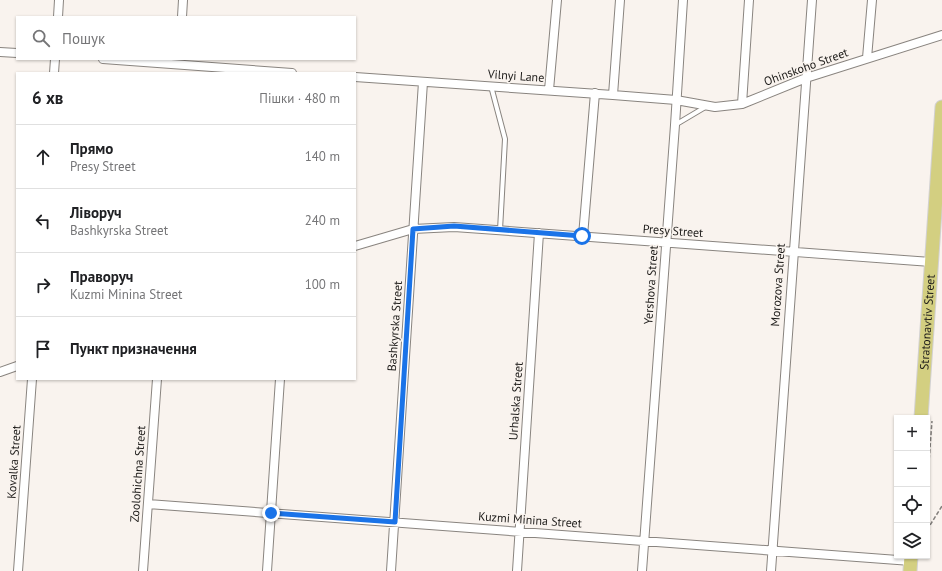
<!DOCTYPE html>
<html lang="uk">
<head>
<meta charset="utf-8">
<style>
  :root { --surface:#fff; --page:#f2f2f2; --text:#202124; --muted:#757577; --line:#e0e0e0 }
  body { margin:0; font-family:"PT Sans",sans-serif; background:var(--page); color:var(--text) }
  .controls { position:absolute; right:12px; bottom:12px; display:grid; overflow:hidden; border-radius:0px; box-shadow:0 1px 3px #0004 }
  .controls button { width:36px; height:36px; display:grid; place-items:center; padding:0; border:0; border-bottom:1px solid var(--line); background:var(--surface); color:var(--text); font:20px sans-serif }
  .stop { position:absolute; width:12px; height:12px; margin:-9px; border:3px solid #1a73e8; border-radius:50%; background:#fff }
  .stop.end { background:#1a73e8; border-color:#fff; box-shadow:0 1px 4px #0008 }
  .list { margin:0; padding:0; list-style:none }
  h2 { display:flex; justify-content:space-between; align-items:center; height:52px; margin:0; padding:0 16px; font-size:17px }
  h2 small { font-size:13px; font-weight:400; color:var(--muted) }
  .list li { display:grid; grid-template-columns:26px 1fr auto; gap:12px; align-items:center; box-sizing:border-box; height:64px; padding:0 16px; border-top:1px solid var(--line) }
  .list b { display:block; font-size:15px; white-space:nowrap }
  .list p { margin:0; font-size:13px; white-space:nowrap; color:var(--muted) }
  .list em { font-size:13px; font-style:normal; color:var(--muted) }
  .icon { flex:none; width:22px; height:22px; fill:none; stroke:currentColor; stroke-width:2; stroke-linecap:round; stroke-linejoin:round }
  .map { position:relative; flex:none; width:942px; height:571px; overflow:hidden }
  .search { position:absolute; background:var(--surface); box-shadow:0 1px 3px #0004; left:16px; top:16px; width:340px; height:44px; display:flex; align-items:center; gap:10px; box-sizing:border-box; padding:0 14px; border-radius:0px; color:var(--muted); font-size:15px }
  .panel { position:absolute; background:var(--surface); box-shadow:0 1px 3px #0004; left:16px; top:72px; width:340px; height:308px; border-radius:0px }
  .map>svg:first-child { display:block }
  .lines { fill:none; stroke-linecap:round; stroke-linejoin:round }
  .lane-casing { stroke:#89847f; stroke-width:6 }
  .street-casing { stroke:#89847f; stroke-width:10 }
  .primary-casing { stroke:#d2d1d1; stroke-width:15 }
  .path { stroke:#84807d; stroke-width:1.5; stroke-dasharray:4 2; stroke-linecap:butt }
  .lane { stroke:#fff; stroke-width:4 }
  .street { stroke:#fff; stroke-width:8 }
  .primary { stroke:#d3cf81; stroke-width:13 }
  .route { stroke:#1a73e8; stroke-width:5 }
  .labels { text-anchor:middle; stroke-width:3; stroke-linejoin:round; paint-order:stroke }
  .street-label { font-size:12px; fill:#1c1a18; stroke:#f9f3ee }
</style>
</head>
<body>
<div class="map">
<svg width="942" height="571" viewBox="0 0 942 571">
  <rect width="100%" height="100%" fill="#f9f3ee"/>
  <g class="lines">
    <defs>
      <path id="lane" d="M491,86L505,139L500,230
        M675,125L707,106"/>
      <path id="street" d="M58,17L59,0
        M182,17L183,0
        M0,52L17,53
        M867,58L872,0
        M103,59L292,73
        M54,73L55,59
        M355,77L613,95L676,100L715,107L742,104L806,78L942,35
        M549,90L557,0
        M613,95L620,0
        M742,104L749,0
        M583,236L595,93
        M355,246L413,229L454,227L931,262
        M0,372L17,366
        M148,504L911,561
        M18,571L32,379
        M143,571L157,379
        M267,571L280,379
        M391,571L423,82
        M517,571L539,233
        M642,571L675,125L683,0
        M771,571L812,0"/>
      <g id="primary">
        <path id="s1" d="M921,418L942,107"/>
        <path d="M910,571L911,556"/>
      </g>
    </defs>
    <use href="#lane" class="lane-casing"/>
    <use href="#street" class="street-casing"/>
    <use href="#primary" class="primary-casing"/>
    <path class="path" d="M927,489L932,421
      M927,530L942,506"/>
    <use href="#lane" class="lane"/>
    <use href="#street" class="street"/>
    <use href="#primary" class="primary"/>
  </g>
  <g class="lines">
    <path class="route" d="M271,513L395,522L413,229L454,226L582,236"/>
  </g>
  <g class="labels">
    <g class="street-label">
      <text transform="translate(806 67) rotate(-20)" y="4">Ohinskoho Street</text>
      <text transform="translate(516 76) rotate(4)" y="4">Vilnyi Lane</text>
      <text transform="translate(673 231) rotate(4)" y="4">Presy Street</text>
      <text transform="translate(651 285) rotate(-86)" y="4">Yershova Street</text>
      <text transform="translate(778 285) rotate(-86)" y="4">Morozova Street</text>
      <text dy="4" stroke="none"><textPath href="#s1" startOffset="96">Stratonavtiv Street</textPath></text>
      <text transform="translate(395 326) rotate(-86)" y="4">Bashkyrska Street</text>
      <text transform="translate(516 401) rotate(-86)" y="4">Urhalska Street</text>
      <text transform="translate(14 462) rotate(-86)" y="4">Kovalka Street</text>
      <text transform="translate(138 474) rotate(-86)" y="4">Zoolohichna Street</text>
      <text transform="translate(530 520) rotate(4)" y="4">Kuzmi Minina Street</text>
    </g>
  </g>
</svg>
<div class="controls">
<button>+</button>
<button>−</button>
<button><svg class="icon" aria-label="locate" viewBox="0 0 24 24"><circle cx="12" cy="12" r="6"/><path d="M12 2v4M12 18v4M2 12h4M18 12h4"/></svg></button>
<button><svg class="icon" aria-label="layers" viewBox="0 0 24 24"><path d="M12 4l9 5-9 5-9-5zM3 14l9 5 9-5"/></svg></button>
</div>
<div class="stop" style="left:582px;top:236px"></div>
<div class="stop end" style="left:271px;top:513px"></div>
<div class="search"><svg class="icon" aria-label="search" viewBox="0 0 24 24"><circle cx="10" cy="10" r="6"/><path d="M15 15l6 6"/></svg>Пошук</div>
<section class="panel">
<h2>6 хв<small>Пішки · 480 m</small></h2>
<ul class="list">
<li><svg class="icon" aria-label="ahead" viewBox="0 0 24 24"><path d="M12 20V5M6 11l6-6 6 6"/></svg><div><b>Прямо</b><p>Presy Street</p></div><em>140 m</em></li>
<li><svg class="icon" aria-label="left" viewBox="0 0 24 24"><path d="M17 20v-9H6M10 6l-5 5 5 5"/></svg><div><b>Ліворуч</b><p>Bashkyrska Street</p></div><em>240 m</em></li>
<li><svg class="icon" aria-label="right" viewBox="0 0 24 24"><path d="M7 20v-9h11M14 6l5 5-5 5"/></svg><div><b>Праворуч</b><p>Kuzmi Minina Street</p></div><em>100 m</em></li>
<li><svg class="icon" aria-label="arrive" viewBox="0 0 24 24"><path d="M6 21V4h12l-3 4 3 4H6"/></svg><div><b>Пункт призначення</b></div></li>
</ul>
</section>
</div>
</body>
</html>
